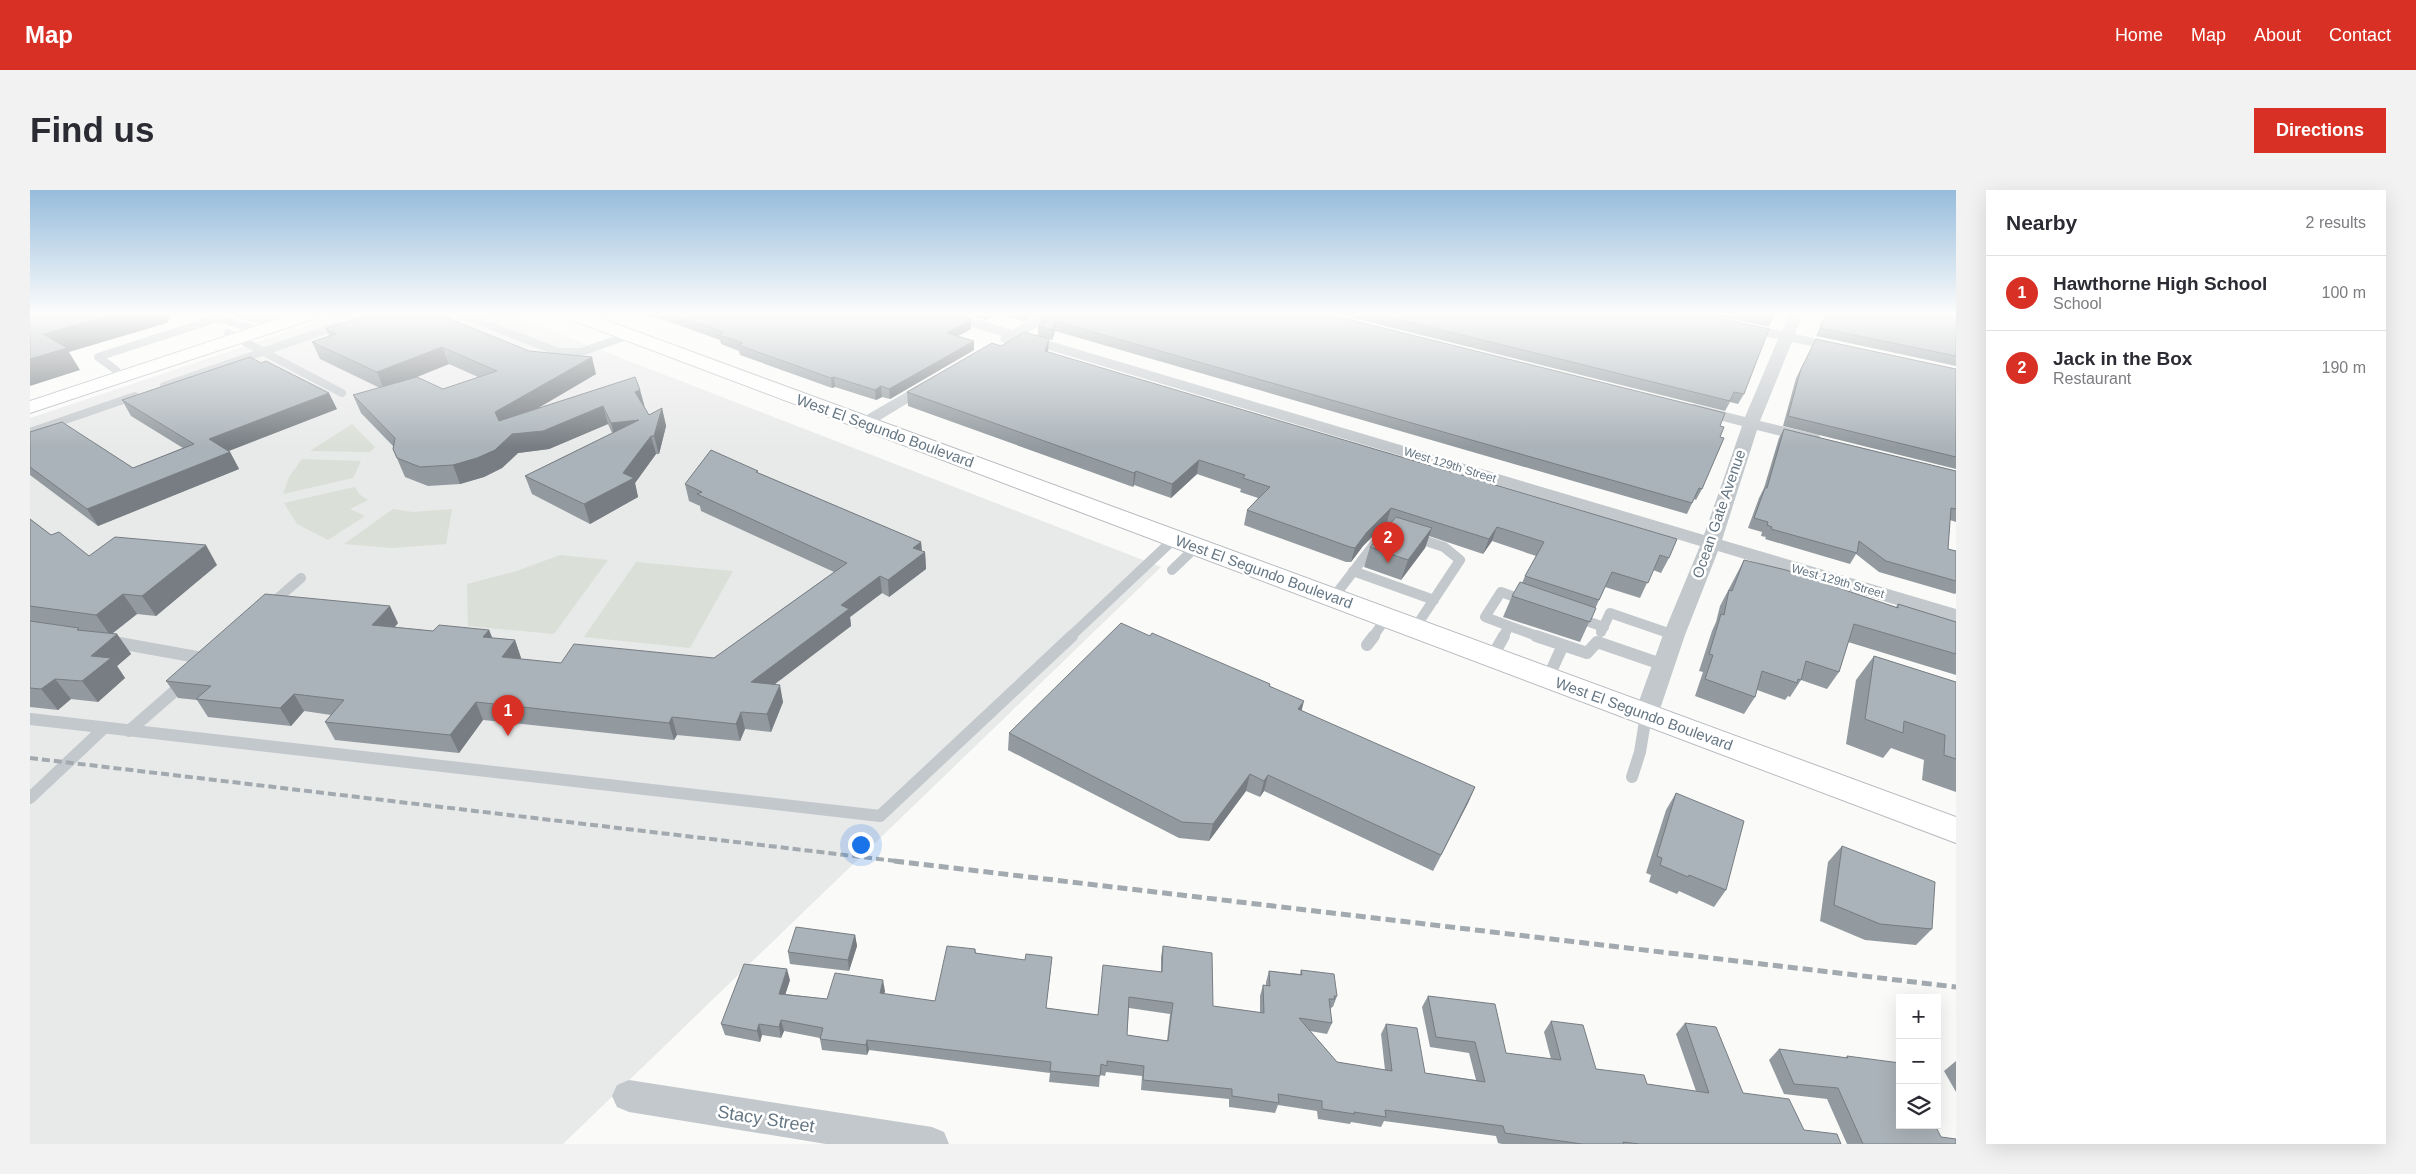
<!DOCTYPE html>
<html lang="en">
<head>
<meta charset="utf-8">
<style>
  :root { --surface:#fff; --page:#f2f2f3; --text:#2b2b33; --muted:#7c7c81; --line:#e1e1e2; --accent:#d93025 }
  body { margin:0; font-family:Helvetica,sans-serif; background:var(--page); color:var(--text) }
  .controls { position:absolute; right:15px; bottom:15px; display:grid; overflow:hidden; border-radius:0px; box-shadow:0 5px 20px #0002 }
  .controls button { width:45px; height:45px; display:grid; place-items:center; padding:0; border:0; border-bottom:1px solid var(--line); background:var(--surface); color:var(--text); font:25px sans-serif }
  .you { position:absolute; left:830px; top:654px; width:18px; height:18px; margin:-12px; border:4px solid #fff; border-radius:50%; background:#1a73e8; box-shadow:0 0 0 8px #1a73e833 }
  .badge { display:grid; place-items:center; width:32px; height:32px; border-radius:50%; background:var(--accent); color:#fff; font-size:16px; font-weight:700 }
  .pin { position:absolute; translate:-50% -41px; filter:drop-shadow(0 1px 2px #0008) }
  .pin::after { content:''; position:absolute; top:26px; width:18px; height:15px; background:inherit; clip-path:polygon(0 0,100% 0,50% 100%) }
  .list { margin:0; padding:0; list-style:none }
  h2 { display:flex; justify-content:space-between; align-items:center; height:65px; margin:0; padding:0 20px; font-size:21px }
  h2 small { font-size:16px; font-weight:400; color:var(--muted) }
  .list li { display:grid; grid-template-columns:32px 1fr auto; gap:15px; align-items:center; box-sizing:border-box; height:75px; padding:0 20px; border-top:1px solid var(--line) }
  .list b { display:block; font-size:19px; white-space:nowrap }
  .list p { margin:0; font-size:16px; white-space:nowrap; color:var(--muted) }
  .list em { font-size:16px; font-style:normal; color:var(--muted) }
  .icon { flex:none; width:28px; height:28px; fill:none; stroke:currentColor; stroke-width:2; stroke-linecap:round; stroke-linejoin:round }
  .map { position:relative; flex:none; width:1926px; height:954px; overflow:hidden; border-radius:0px }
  header { display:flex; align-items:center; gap:30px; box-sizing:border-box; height:70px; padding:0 25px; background:var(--accent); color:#fff }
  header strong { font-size:24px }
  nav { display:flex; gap:28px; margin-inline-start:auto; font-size:18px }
  .intro { display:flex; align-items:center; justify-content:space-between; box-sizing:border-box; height:120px; padding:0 30px }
  h1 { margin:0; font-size:35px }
  .button { padding:12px 22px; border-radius:0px; background:var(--accent); color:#fff; font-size:18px; font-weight:700 }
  main { display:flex; gap:30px; padding:0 30px }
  aside { flex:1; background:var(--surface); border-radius:0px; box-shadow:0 5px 20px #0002 }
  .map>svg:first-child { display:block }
  .built { fill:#e8e9e9 }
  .green { fill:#dadfd7 }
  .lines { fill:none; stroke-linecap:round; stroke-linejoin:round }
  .secondary-casing { stroke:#b3babf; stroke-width:2 }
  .primary-casing { stroke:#b5babe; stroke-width:2 }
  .lane-far2 { stroke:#c3c8cc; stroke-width:8 }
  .lane-far1 { stroke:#c3c8cc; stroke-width:10 }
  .lane { stroke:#c3c8cc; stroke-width:12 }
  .street { fill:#c3c8cc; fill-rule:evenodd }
  .secondary { fill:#fff; fill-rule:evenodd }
  .primary { fill:#fff; fill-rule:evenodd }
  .rail-far1 { stroke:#a2aab0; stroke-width:4; stroke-dasharray:8 4; stroke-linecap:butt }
  .rail { stroke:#a2aab0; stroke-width:5; stroke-dasharray:10 5; stroke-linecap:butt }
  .wall { fill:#929a9f; fill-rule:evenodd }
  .shaded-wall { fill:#777d82 }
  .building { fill:#aab3b9; stroke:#777d82; fill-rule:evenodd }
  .labels { text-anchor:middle; stroke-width:5; stroke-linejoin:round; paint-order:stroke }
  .far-street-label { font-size:12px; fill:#657683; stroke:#fff }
  .street-label { font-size:15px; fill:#657683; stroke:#fff }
  .near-street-label { font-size:18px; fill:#657683; stroke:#fff }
</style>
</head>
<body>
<header>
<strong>Map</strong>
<nav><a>Home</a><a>Map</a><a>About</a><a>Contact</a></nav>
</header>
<div class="intro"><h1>Find us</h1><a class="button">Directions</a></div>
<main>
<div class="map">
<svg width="1926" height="954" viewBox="0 0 1926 954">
  <rect width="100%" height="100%" fill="#fafaf8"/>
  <path class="built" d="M311,124H478L1131,377L533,954H0V228Z"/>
  <path class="green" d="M322,234L345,257L340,262L280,261Z
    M272,269L331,271L323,288L253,304L259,287Z
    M325,297L329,304L338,310L320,319L335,326L298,350L267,334L254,313Z
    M363,319L383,322L422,319L416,354L362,358L314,354Z
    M530,365L578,370L524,444L438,436L437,394L487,381Z
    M606,372L703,381L660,458L554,447Z"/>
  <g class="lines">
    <defs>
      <path id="secondary" d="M263,124H288L286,128L0,223V211Z"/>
      <path id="primary" d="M535,124H559L1926,627V653L537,128Z"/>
    </defs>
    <use href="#secondary" class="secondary-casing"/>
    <use href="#primary" class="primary-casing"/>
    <path class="lane-far2" d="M209,124L235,131
      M431,124L528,162H551L599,145
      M198,143L312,203
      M86,180L68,167L188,128L218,137
      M134,196L310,135
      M0,242L105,206"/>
    <path class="lane-far1" d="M1384,347L1414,357L1430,370L1385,438
      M1142,380L1166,357
      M1323,381L1404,410
      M1303,408L1349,348
      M240,415L271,388
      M1545,427L1574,437
      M1479,436L1455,427L1471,402L1496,411
      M1571,442L1580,423L1644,445
      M1040,447L1144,349
      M1343,447L1356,428
      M1473,447L1479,436L1510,447"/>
    <path class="lane" d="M1506,446L1533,455
      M78,451L178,469
      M1337,455L1344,446
      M1462,467L1474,446
      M1518,488L1533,455L1557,463L1567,452L1634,475
      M0,529L850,626L1042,446
      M99,541L154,493
      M1602,587L1610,562L1616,525
      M0,608L74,538"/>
    <path class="street" d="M907,124H929L982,140L1009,124H1026L996,144L1674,345L1712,236L1658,222L1656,219L1658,216L1664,214L1715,227L1748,149L1649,128L1642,124H1669L1752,141L1759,124H1773L1765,144L1819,156L1821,159L1814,163L1762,152L1730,231L1789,245L1791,249L1789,253L1783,254L1727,240L1692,350L1926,419V433L1688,361L1655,445L1628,525L1624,531L1616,533L1608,531L1604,525L1633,445L1670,356L986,150L977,153L972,152L970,149L972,146L909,127Z
      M904,186L909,188L912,191L909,194L840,236H828L826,233L828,230Z
      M599,890L902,937L914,942L919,954H796L599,922L587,917L582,906L587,895Z"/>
    <use href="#secondary" class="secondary"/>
    <use href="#primary" class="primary"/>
    <path class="rail-far1" d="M0,568L874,672"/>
    <path class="rail" d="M864,671L1926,797"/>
  </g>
  <path class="wall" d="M609,124H923L941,139L928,146L944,151V160L860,209L852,207L846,210L805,197L802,198L710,165L709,161L691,154L690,150L634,130Z
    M936,124H967L956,130Z
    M968,124H1005L993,131Z
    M1307,124H1670L1714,204L1708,214L1700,212L1695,221Z
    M1678,124H1745L1739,137Z
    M1795,124H1926V176L1786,146Z
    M1011,127L1690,236V247L1672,299L1666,310L1664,309L1657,324L1025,141L1022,150L1008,146V136L1011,134Z
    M296,139L499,161L566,184L508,218L610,200L614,216L619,225L632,218L636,236L629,264H626L605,293L608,307L560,334L502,304L495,286L582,243L578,234L519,259L488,263L472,278L454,287L430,294L398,296L375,287L363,259V256L331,223L323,205L350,198L290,169L282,152L299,146ZM419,174L448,187L413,199L387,187Z
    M1786,149L1926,179V279L1753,236L1766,188Z
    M971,156L1018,162L1639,368L1631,383L1623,380L1610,408L1575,397L1550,452L1473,427L1482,406L1492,393L1495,386L1506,366L1462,351L1453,364L1399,346L1395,358L1371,390L1334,377L1340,357L1360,334L1357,332L1333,356L1321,372H1316L1214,335L1217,320L1228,308L1210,302L1211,299L1167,284L1141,308L1104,295L1103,297L878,216L877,202Z
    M92,210L307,219L199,261L200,262L209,279L68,336L0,285V242L103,278L153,258L101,226Z
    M1754,239L1926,281V332L1920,330L1918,359L1926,361V403L1925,404L1849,382L1826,364L1820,374L1735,349L1736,347L1731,346L1732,342L1718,338L1729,308L1734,298L1749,248Z
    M729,283L891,352L892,361L895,362L896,379L859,407L852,403L820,427L821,436L745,494L753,512L741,542L715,539L710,551L647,545L644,550L453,530L429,563L305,550L295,532L301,525L274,521L261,536L178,527L167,510L148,508L136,491L368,433L365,437L403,441L459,440L462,448L485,450L491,468L490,469L531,473L684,468L804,382L671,321L670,316L659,311L655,294Z
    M0,329L21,345L59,366L187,375L126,426L107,424L82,444H87L101,464L87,476L95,488L68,512L41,509L28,520L0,517Z
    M1714,370L1866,417L1868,414L1926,432V485L1818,452L1809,482L1797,499L1771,490L1760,507L1758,506L1755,510L1727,500L1725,507L1714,524L1665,506L1673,482L1669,481L1682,441L1686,432L1690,416Z
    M1120,446L1240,494V496L1271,521L1445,597L1438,613L1403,681L1234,601L1230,607L1216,601L1179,651L1149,648L978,560L979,543Z
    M1844,466L1926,492V602L1892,590L1894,570L1861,558L1853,568L1816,554L1826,490Z
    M1646,603L1696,700L1684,717L1649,701L1647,704L1619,692L1621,685L1616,683L1636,620Z
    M1812,656L1902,739L1886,755L1835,750L1790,731L1798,672Z
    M825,745L827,756L819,781L760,774L758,762Z
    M1133,756L1183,816L1230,823V806L1233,795H1236V792L1239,781L1270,784L1271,780L1307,806L1303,817H1302L1300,820L1302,833L1297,844L1280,841L1307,872L1355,880L1351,844L1356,834L1395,883L1446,890L1439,863L1400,857L1392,817L1398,806L1476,863L1521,869L1514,842L1521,831L1566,879L1617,894L1666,901L1646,844L1655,833L1713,903L1774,940L1811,954H1472L1468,953L1466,946L1354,931L1351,937L1321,932L1320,934L1288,929L1287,921L1248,915L1245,923L1199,917V909L1111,900L1112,886L1076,882L1075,886L1070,885L1069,897L1019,892L1020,883L839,860L837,865L792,860L790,849V848L754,841L751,848L732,845L730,852L695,845L691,834L760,790L755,804L797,809L855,801L854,804L905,811L945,759L946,763L1021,778L1016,818L1068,825L1131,782V767ZM1099,818L1140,824L1137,851L1097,845Z
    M1749,859L1815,868L1817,866L1911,947L1926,954H1817L1797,909L1754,904L1739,870Z
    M1926,871V902L1914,881Z"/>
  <path class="shaded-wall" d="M84,124H142L137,133L39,162L50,180L0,196V169L13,144Z
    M956,124H967L956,130Z
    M993,124H1005L993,131Z
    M941,129V139L917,152V143Z
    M1025,131V141L1022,150V140Z
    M1019,149L1018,162L1015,161Z
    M944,151V160L860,209L859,199Z
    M412,157L419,174L354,200L347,182Z
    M562,167L566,184L471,240L465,222Z
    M804,187L805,197L802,198L801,188Z
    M851,196L852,207L846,210L845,200Z
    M610,200L615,218L605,202Z
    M299,203L307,219L188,265L179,249Z
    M573,216L578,234L519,259L488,263L472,278L454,287L430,294L423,275L482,244Z
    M632,218L636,236L629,264L624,246Z
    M609,230L586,251L581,233Z
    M621,246L626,264L605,293L608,307L560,334L554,314L593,283Z
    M200,262L209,279L68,336L57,319Z
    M1169,270L1167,284L1141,308L1142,294Z
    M1106,281L1104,295L1103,297L1104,283Z
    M1361,318L1357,332L1333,356L1321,372L1325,358L1337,342Z
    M1467,337L1462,351L1453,364L1459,349Z
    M1402,338L1395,358L1371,390L1378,370Z
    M891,352L892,365L895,362L896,379L859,407L858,390L883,358Z
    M176,355L187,375L126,426L112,406Z
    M850,386L852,403L820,427L821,436L725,509L721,492L811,415Z
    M93,404L107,424L80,445L66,425Z
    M360,416L368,433L351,452L342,435Z
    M459,440L466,457L453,447Z
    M87,444L101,464L87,476L95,488L68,512L52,491L61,466Z
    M485,450L491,468L479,484L472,467Z
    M25,489L41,509L28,520L11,499Z
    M750,495L753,512L741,542L737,524Z
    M264,504L274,521L261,536L250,518Z
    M1274,511L1270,527L1268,519Z
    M446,512L453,530L429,563L420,545Z
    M711,522L715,539L710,551L706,534Z
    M642,527L647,545L644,550L639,533Z
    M1220,584L1216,601L1179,651L1183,634Z
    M1238,585L1234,601L1230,607L1234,591Z
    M1445,597L1438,613L1403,681Z
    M825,745L827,756L819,781L818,770Z
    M757,779L760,790L752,815L749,804Z
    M853,790L855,801L851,814L850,803Z
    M751,830L754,841L751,848L749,837Z
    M729,834L732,845L730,852L727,841Z
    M837,850L839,860L837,865L836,855Z"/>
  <path class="building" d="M0,124H84L13,144L37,158L0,169Z
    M341,124H408L499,161L562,167L465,222L469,231L605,187L610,200L605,202L619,225L632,218L624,246H621L593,283L604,288L554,314L495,286L609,230L581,233L573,216L513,241L482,244L465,260L447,268L423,275L390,277L367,268L363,259L365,248L323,205L387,187L413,199L467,181L412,157L347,182L282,152L306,144L296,139Z
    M642,124H923L941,129L917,143L944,151L859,199L851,196L845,200L804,187L801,188L708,155L713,153L689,145L694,142Z
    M1016,124H1297L1695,223L1690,236L1694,237L1690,247L1694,248L1672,299L1669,298L1662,313L1025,131L1022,140L1008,136L1019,129L1011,127Z
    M1347,124H1670L1739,139L1714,204L1704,202L1700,211Z
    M1726,124H1745L1743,128Z
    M1796,124H1926V166L1790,138Z
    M994,142L1019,149L1015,161L1647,349L1639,368L1630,365L1618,393L1582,382L1569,410L1495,386L1514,352L1467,337L1459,349L1361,318L1337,342L1325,358L1320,357L1217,320L1240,297L1213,288L1215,285L1169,270L1142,294L1106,281L1104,283L877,202L962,153L971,156Z
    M1786,149L1926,179V267L1758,226L1771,179Z
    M220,167L231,173L236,171L299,203L179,249L200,262L57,319L0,277V242L32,232L103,278L164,254L92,210Z
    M1754,239L1926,281V319L1921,318L1918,359L1926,361V391L1856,371L1829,351L1827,363L1741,339L1742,337L1737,335L1738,332L1724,328L1735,298H1737Z
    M681,260L728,281L726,282L891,352L883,358L895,362L858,390L850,386L811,415L819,419L721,492L750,495L737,524L711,522L706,534L642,527L639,533L446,512L420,545L295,532L314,510L264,504L250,518L166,509L181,496L136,491L235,404L360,416L342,435L403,441L409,435L459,440L453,447L485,450L472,467L531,473L544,454L684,468L817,373L667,304L672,302L655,294Z
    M1366,327L1402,338L1378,370L1340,357Z
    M0,329L21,345L29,342L59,366L85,347L176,355L112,406L93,404L66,425L0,416Z
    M1714,370L1756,380L1868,418V414L1926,432V464L1824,434L1809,482L1776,471L1771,490L1768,489L1767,493L1732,481L1725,507L1675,489L1683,465L1679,464L1691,424L1694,425L1699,400L1702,401Z
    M1490,392L1566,418L1560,432L1482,406Z
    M0,431L49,438L47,440L87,444L61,466L81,468L52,491L25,489L11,499L0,498Z
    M1091,433L1120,446L1122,443L1240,494L1239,496L1274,511L1268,519L1445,597L1411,665L1238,585L1234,591L1220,584L1183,634L1152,632L979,543Z
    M1844,466L1926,492V569L1914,565L1915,545L1874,531L1873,543L1835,529Z
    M1646,603L1714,631L1696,700L1659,685L1658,687L1630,675L1632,668L1627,666Z
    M1812,656L1905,692L1902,739L1850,734L1804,715Z
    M766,737L825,745L818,770L758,762Z
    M917,756L945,759V763L995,770L996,764L1022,767L1016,818L1068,825L1073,775L1132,782L1133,756L1182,763L1183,816L1234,823L1233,795L1240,796L1239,781L1272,785L1271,780L1304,784L1307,806H1304L1305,809H1299L1302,833L1269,828L1307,872L1362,881L1356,834L1387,838L1395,883L1455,892L1445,852L1406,847L1398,806L1465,814L1476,863L1531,870L1521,831L1553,835L1566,879L1614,885L1617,894L1679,903L1655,833L1686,837L1713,903L1759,909L1774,940L1807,944L1811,954H1610L1593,952L1594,954H1552L1475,943L1473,936L1355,920L1356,927L1324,922L1325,924L1292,919V911L1248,904L1249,913L1202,906V899L1113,890L1114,876L1077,871V876L1071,874L1070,886L1020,881L1021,872L837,850L836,855L790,849L793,838L751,830L749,837L729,834L727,841L691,834L714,774L757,779L749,804L797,809L805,783L853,790L850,803L905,811ZM1099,807L1143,813L1138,851L1097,845Z
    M1749,859L1818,868L1817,866L1870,873V935H1905L1911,947L1926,949V954H1833L1808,898L1764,894Z"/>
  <linearGradient id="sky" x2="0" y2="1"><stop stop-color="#96bcdc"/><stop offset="0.48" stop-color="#fdfdfc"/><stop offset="1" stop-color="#fdfdfc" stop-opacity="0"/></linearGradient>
  <rect width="1926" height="258" fill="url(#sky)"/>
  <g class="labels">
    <g class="far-street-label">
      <text transform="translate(1420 275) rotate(17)" y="4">West 129th Street</text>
      <text transform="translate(1808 391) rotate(16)" y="4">West 129th Street</text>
    </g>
    <g class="street-label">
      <text transform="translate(855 241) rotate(20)" y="5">West El Segundo Boulevard</text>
      <text transform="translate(1689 324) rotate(-71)" y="5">Ocean Gate Avenue</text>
      <text transform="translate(1234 382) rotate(20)" y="5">West El Segundo Boulevard</text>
      <text transform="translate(1614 524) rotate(20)" y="5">West El Segundo Boulevard</text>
    </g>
    <g class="near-street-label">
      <text transform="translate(736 929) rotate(9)" y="6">Stacy Street</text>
    </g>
  </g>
</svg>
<div class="controls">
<button>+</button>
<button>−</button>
<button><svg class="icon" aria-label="layers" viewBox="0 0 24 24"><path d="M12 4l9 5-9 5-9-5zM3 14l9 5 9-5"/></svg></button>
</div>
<div class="you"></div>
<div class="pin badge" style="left:478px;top:546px">1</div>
<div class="pin badge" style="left:1358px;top:373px">2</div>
</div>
<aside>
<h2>Nearby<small>2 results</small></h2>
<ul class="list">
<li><span class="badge">1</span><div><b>Hawthorne High School</b><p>School</p></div><em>100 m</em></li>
<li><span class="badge">2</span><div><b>Jack in the Box</b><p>Restaurant</p></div><em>190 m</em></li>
</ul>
</aside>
</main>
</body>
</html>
